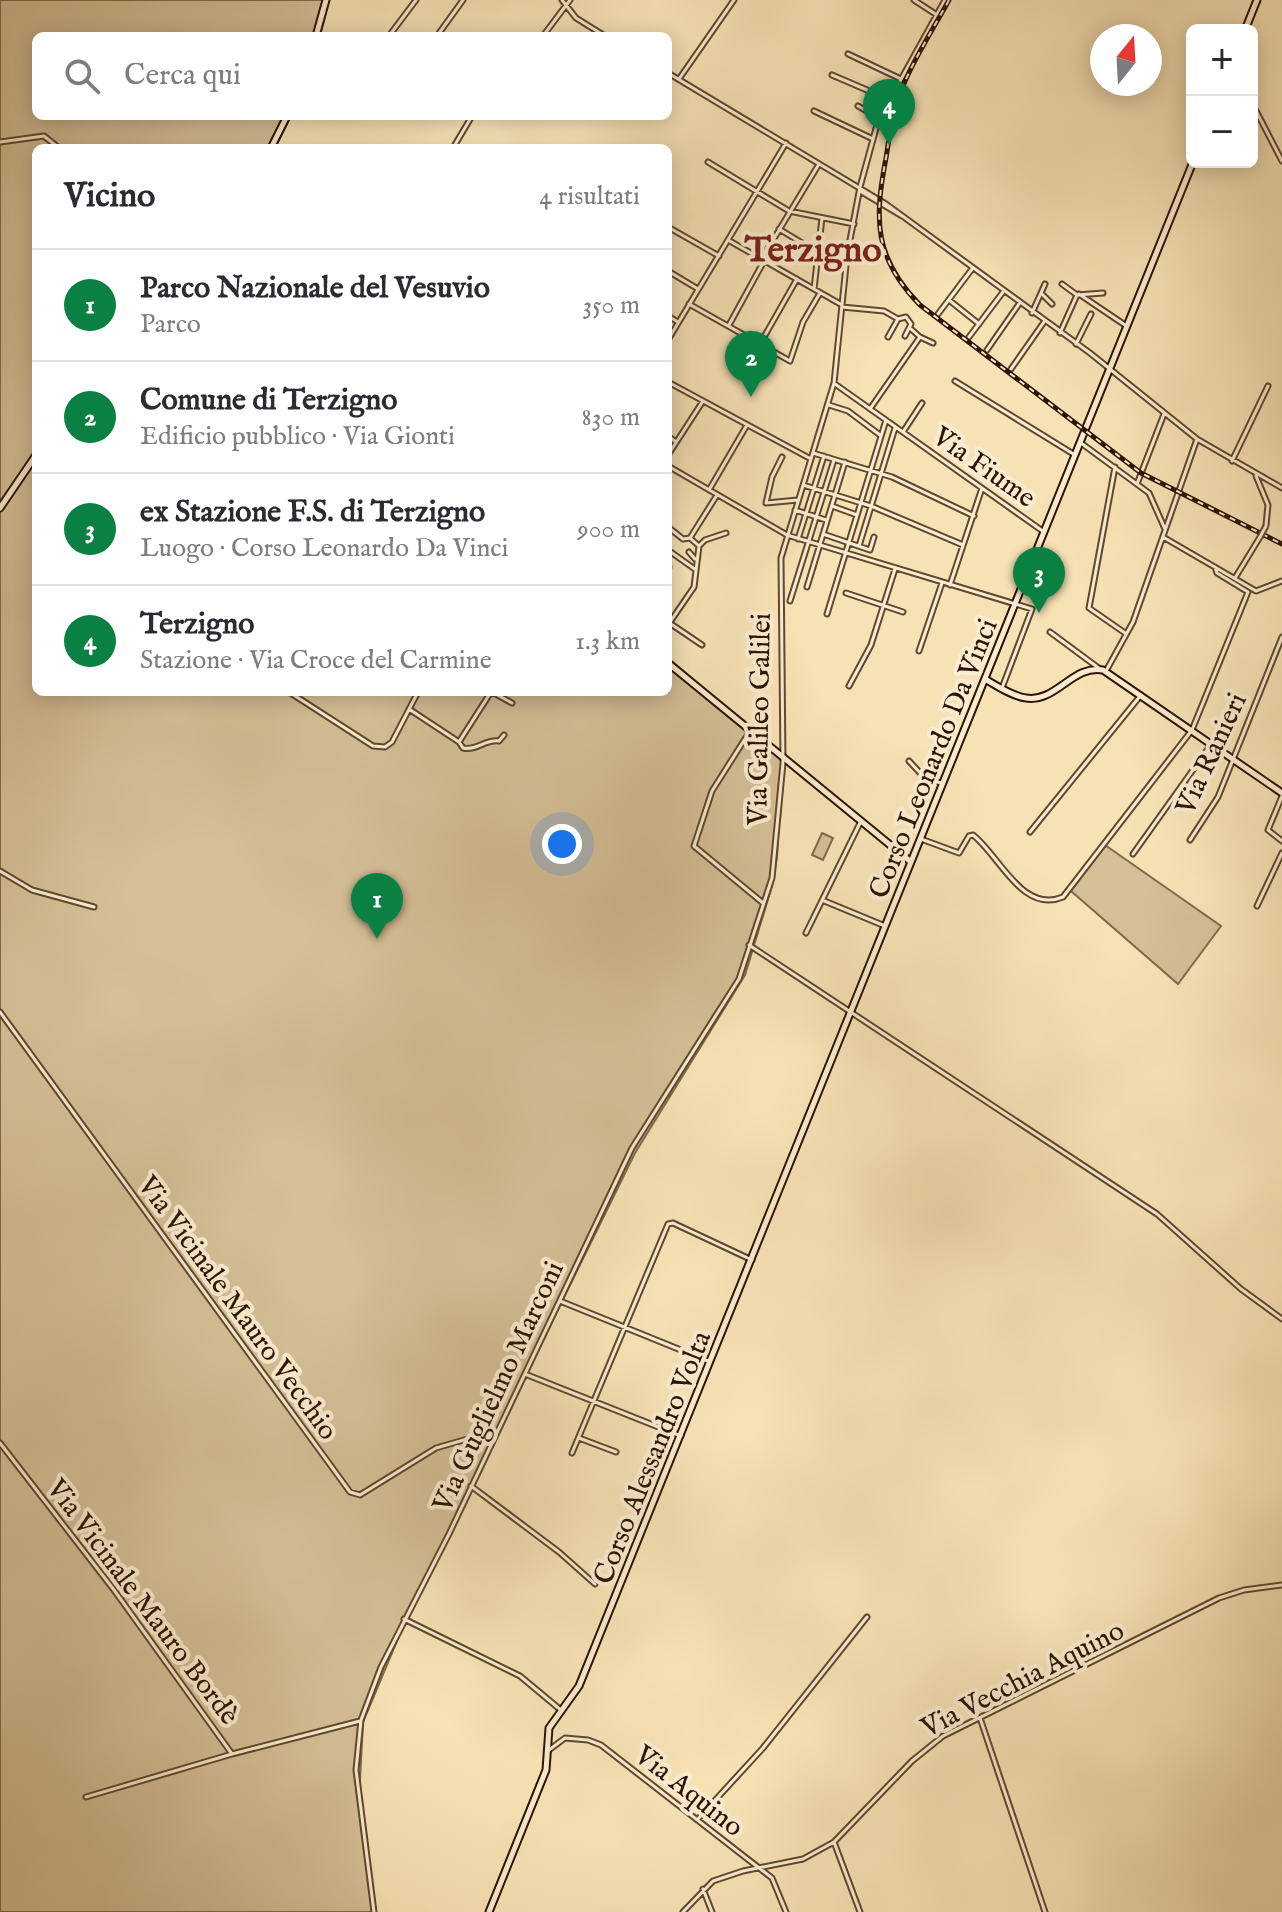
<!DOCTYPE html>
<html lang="it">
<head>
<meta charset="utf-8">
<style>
  :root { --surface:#fff; --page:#f7f7f7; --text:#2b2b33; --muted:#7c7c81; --line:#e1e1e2; --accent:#0b8043 }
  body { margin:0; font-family:"IM FELL English",serif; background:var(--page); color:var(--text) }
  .controls { position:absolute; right:24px; top:24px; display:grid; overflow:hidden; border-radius:12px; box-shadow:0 4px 20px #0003 }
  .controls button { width:72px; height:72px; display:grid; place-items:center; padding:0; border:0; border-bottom:2px solid var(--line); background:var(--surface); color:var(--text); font:40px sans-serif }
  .compass { position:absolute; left:1090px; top:24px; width:72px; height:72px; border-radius:50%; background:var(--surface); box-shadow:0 4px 20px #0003; rotate:18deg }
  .you { position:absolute; left:562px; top:844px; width:28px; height:28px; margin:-20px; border:6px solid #fff; border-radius:50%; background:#1a73e8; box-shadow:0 0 0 12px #1a73e833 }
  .badge { display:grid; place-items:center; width:52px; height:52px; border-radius:50%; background:var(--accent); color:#fff; font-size:26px; font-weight:700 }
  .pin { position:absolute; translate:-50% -66px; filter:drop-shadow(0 2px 4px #0008) }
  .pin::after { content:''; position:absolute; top:42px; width:28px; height:24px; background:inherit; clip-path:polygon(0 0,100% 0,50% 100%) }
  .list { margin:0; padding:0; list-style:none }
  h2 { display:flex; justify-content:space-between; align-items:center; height:104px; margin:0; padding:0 32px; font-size:34px }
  h2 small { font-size:26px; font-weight:400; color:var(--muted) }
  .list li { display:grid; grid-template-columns:52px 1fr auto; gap:24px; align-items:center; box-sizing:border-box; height:112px; padding:0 32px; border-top:2px solid var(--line) }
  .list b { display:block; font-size:30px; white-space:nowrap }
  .list p { margin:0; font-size:26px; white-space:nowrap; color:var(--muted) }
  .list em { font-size:26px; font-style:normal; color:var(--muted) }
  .icon { flex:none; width:44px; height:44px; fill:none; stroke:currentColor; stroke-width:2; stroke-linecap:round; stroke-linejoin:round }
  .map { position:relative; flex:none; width:1282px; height:1912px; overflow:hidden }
  .search { position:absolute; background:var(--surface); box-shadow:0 4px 20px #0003; left:32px; top:32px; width:640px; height:88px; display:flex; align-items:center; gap:20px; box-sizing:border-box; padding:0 28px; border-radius:12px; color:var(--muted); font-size:30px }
  .panel { position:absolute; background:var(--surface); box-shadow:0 4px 20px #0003; left:32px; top:144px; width:640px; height:552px; border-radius:12px }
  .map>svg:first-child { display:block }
  .green { fill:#d5bf97; stroke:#816a4c; stroke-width:2 }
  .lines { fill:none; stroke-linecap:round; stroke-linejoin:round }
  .street-casing { stroke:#60482e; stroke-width:7 }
  .secondary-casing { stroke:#2d1400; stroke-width:9 }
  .street { stroke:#faecd0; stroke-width:3 }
  .secondary { stroke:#faecd0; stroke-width:5 }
  .rail-casing { stroke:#2d1400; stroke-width:5 }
  .rail { stroke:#faecd0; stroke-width:2; stroke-dasharray:6; stroke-linecap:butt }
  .street-bridge-casing { stroke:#60482e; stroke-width:7; stroke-linecap:butt }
  .street-bridge { stroke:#faecd0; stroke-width:3 }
  .labels { text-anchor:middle; stroke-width:8; stroke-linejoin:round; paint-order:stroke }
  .street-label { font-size:28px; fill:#2d1400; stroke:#faecd0 }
  .district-label { font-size:36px; font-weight:bold; fill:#7a1f14; stroke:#faecd0 }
</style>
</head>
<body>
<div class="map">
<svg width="1282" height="1912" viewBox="0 0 1282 1912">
  <rect width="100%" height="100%" fill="#f7e2b6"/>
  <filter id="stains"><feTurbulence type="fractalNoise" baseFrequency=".0025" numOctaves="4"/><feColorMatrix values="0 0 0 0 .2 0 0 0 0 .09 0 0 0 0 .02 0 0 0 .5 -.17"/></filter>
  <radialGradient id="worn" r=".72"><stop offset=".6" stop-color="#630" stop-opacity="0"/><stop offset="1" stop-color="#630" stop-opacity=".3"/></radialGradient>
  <path class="green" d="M0,0H329L320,36H36V116H291L275,148H36V692H668V658L783,756L777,857L772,886L745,975L635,1153L410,1610L363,1722L359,1799L375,1912H0Z
    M822,833L833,838L823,860L812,855Z
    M1105,845L1221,926L1178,984L1071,891Z"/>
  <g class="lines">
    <defs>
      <path id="street" d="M562,0L576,18L605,36
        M914,0L937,15
        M389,36L416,0
        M437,36L463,0
        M543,36L570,0
        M848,54L901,79
        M668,73L886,204L1090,353L1197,439L1282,488
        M832,75L867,90L885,107
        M679,79L734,0
        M1252,103L1282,161
        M858,106L879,118
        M814,111L873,139
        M0,142L44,136L59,148
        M453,148L472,116
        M708,162L789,211L854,224
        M860,191L902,216
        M668,227L719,256
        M779,229L817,252
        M728,240L842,305
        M761,260L819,164
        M668,271L698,289
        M1062,284L1077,295
        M814,289L822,218
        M1042,294L1052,304
        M1079,294L1125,325
        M949,300L979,324
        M689,304L790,361L803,322L820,293
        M842,307L884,311L898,319L906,317L911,324L905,336
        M1032,313L1045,284
        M938,314L972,269
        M668,316L678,322
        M729,325L764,261
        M1060,333L1077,295L1103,293
        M888,337L898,319
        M920,337L933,343
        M969,337L1003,292
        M668,340L786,143
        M760,344L797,279
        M1076,344L1091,314
        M987,350L1019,304
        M1011,369L1044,322
        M955,381L1075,455
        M668,382L811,459
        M835,384L1044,532
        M829,405L848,411L880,435
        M870,409L920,337L911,329
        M903,432L922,403
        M668,436L676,442
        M1081,443L1149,493L1165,529
        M813,453L892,477L974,516
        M668,455L703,401
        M782,457L772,477L766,503L798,500
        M1232,461L1268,386
        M668,466L787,535L1032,609L1002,688
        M1115,467L1089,608L1125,633
        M1256,476L1268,505L1266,525
        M1137,484L1164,414
        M803,485L871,506L963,545
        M709,490L747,425
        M832,506L857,515
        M795,510L826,520
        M668,527L683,539L690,538
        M823,534L870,550L874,537
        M1163,537L1256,591L1282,581
        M798,539L824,456
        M699,546L705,540L726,533
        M859,546L895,428
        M668,550L696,570
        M689,552L695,559
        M668,567H669
        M1235,578L1260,537
        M950,585L982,488
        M807,587L845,462
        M846,593L903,612
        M790,601L834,460
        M827,614L886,420
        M671,624L702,645
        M668,625L694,587L699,546L690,538L717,495
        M1050,632L1100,669
        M919,651L942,583
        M1106,671L1133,622L1197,439
        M849,686L871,645L895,569
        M289,692L373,746L385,747L392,742L418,692
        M492,692L512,703
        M409,709L459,742L491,692
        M750,731L712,791L694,846L763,903
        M459,742L463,748C477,751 485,739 499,741L504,735
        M909,761L923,776L943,784
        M1282,796L1268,830L1282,841
        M1030,832L1141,695
        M921,839L959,853L969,836L973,835C1000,856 1022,914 1063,897L1192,730L1248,592L1217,573L1215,567
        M1190,840L1218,797L1282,637
        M1133,854L1210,746
        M0,871L32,890L94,907
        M822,900L885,926
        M1257,906L1282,853
        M806,933L861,821
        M749,945L1157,1214L1241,1289L1282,1319
        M0,1012L350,1492L360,1495L436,1448L495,1431
        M560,1301L708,1361
        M525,1374L681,1436
        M579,1438L616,1452
        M0,1443L114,1590L232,1754L360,1721
        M572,1453L668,1224L673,1223L752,1260
        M471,1486L559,1552L595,1584
        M404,1619L520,1676L562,1711
        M980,1718L1045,1912
        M549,1750L565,1738L588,1740L601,1745L772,1878L786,1912
        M86,1797L232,1754
        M697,1820L763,1748L867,1617
        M834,1842L860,1912
        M703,1889L712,1912
        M374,1912L356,1770L361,1720L381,1667L449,1534L632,1148L739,979L772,878L783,763L781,558L834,383L847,256L860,187L878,121L945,0
        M683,1912L713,1881L743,1871L803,1859L834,1842L912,1761L943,1736L1219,1598L1244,1590L1282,1585"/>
      <path id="secondary" d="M1245,30L1257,0
        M316,36L326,0
        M271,148L287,116
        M0,508L36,455
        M668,663L911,862
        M985,679C997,686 1012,696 1026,698C1056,703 1073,664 1103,670L1282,793
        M489,1912L546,1770L549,1728L579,1686L1193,162"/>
    </defs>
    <use href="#street" class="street-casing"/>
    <use href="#secondary" class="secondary-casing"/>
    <use href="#street" class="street"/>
    <use href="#secondary" class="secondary"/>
    <defs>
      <path id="rail" d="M949,0C931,33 908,68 896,104C891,121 889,140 886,158C874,220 874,258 920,305L1141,473L1282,544"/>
    </defs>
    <use href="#rail" class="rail-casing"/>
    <use href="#rail" class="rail"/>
    <defs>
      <path id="street-bridge" d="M1260,537L1266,526"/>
    </defs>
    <use href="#street-bridge" class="street-bridge-casing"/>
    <use href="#street-bridge" class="street-bridge"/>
  </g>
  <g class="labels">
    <g class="street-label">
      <text transform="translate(985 466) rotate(35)" y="10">Via Fiume</text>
      <text transform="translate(758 719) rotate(-89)" y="10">Via Galileo Galilei</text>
      <text transform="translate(1210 753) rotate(-65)" y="10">Via Ranieri</text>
      <text transform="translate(932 758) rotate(-68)" y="10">Corso Leonardo Da Vinci</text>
      <text transform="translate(239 1307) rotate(54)" y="10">Via Vicinale Mauro Vecchio</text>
      <text transform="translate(497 1386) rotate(-65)" y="10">Via Guglielmo Marconi</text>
      <text transform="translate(651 1457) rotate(-68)" y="10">Corso Alessandro Volta</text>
      <text transform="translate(144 1601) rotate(53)" y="10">Via Vicinale Mauro Bordè</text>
      <text transform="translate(1022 1678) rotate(-27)" y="10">Via Vecchia Aquino</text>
      <text transform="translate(690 1790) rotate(38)" y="10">Via Aquino</text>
    </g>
    <g class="district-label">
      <text x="813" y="261">Terzigno</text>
    </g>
  </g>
  <rect width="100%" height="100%" filter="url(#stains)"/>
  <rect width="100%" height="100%" fill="url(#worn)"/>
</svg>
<div class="controls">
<button>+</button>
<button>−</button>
</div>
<svg class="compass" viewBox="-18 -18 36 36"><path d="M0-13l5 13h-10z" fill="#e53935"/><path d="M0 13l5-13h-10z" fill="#7c7c81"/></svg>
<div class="you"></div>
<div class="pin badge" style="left:377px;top:939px">1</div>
<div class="pin badge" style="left:751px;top:397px">2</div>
<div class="pin badge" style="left:1039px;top:613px">3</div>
<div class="pin badge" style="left:889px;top:145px">4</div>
<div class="search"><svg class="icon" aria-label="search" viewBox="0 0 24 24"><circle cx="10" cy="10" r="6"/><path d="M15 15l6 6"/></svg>Cerca qui</div>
<section class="panel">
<h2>Vicino<small>4 risultati</small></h2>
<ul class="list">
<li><span class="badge">1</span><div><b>Parco Nazionale del Vesuvio</b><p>Parco</p></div><em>350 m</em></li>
<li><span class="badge">2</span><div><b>Comune di Terzigno</b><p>Edificio pubblico · Via Gionti</p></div><em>830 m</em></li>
<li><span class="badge">3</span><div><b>ex Stazione F.S. di Terzigno</b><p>Luogo · Corso Leonardo Da Vinci</p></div><em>900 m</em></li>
<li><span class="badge">4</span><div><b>Terzigno</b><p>Stazione · Via Croce del Carmine</p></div><em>1.3 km</em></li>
</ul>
</section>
</div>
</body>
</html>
